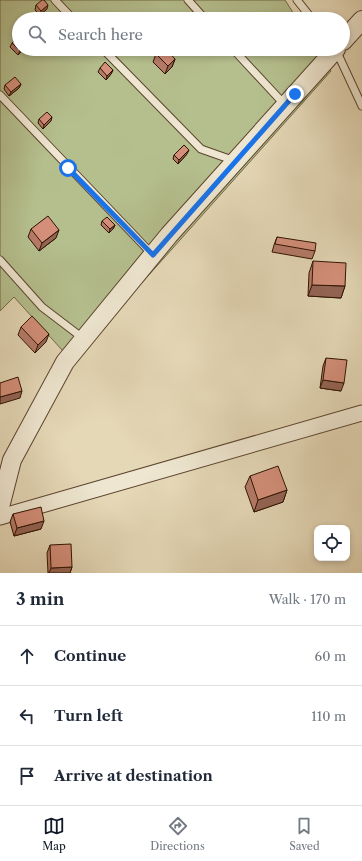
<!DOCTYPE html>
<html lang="en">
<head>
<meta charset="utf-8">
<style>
  :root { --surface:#fff; --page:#f2f2f3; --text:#1f2937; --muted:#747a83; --line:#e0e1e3; --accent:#111827 }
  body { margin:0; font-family:"Libre Caslon Text",serif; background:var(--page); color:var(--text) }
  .controls { position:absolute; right:12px; bottom:12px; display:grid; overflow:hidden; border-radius:8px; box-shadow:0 2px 6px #0003 }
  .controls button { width:36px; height:36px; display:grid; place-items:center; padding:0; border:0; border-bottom:1px solid var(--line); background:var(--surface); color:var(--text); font:20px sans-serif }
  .stop { position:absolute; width:12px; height:12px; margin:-9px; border:3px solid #1a73e8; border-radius:50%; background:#fff }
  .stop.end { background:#1a73e8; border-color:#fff; box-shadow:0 1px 4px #0008 }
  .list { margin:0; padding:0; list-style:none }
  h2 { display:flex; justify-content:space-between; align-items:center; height:52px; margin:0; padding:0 16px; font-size:17px }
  h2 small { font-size:13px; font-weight:400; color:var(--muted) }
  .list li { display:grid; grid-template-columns:26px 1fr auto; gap:12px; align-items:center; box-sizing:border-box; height:60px; padding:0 16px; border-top:1px solid var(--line) }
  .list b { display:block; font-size:15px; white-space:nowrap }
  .list em { font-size:13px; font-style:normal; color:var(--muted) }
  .icon { flex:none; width:22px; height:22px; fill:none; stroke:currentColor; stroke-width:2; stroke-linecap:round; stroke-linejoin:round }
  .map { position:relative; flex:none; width:362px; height:573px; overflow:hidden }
  .search { position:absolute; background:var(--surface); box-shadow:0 2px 6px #0003; left:12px; right:12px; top:12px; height:44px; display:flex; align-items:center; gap:10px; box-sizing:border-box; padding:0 14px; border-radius:22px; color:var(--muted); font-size:15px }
  .sheet { height:232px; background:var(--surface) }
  nav { display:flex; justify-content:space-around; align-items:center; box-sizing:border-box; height:56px; border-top:1px solid var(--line); background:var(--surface); font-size:11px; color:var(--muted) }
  nav a { display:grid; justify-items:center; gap:2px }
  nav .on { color:var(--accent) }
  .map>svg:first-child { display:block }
  .green { fill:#b5bf8e; stroke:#726847 }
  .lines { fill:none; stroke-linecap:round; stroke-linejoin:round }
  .service-casing { stroke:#5c442e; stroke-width:9 }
  .minor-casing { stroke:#5c442e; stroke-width:17 }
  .tertiary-casing { stroke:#5c442e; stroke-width:20 }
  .service { stroke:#eee6d0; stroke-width:7 }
  .minor { stroke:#eee6d0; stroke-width:15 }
  .tertiary { stroke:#eee6d0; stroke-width:18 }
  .wall { fill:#b67b69; stroke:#2e1200 }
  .shaded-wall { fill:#946455; stroke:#2e1200 }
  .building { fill:#d48f7a; stroke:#2e1200 }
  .route { stroke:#1a73e8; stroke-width:5 }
</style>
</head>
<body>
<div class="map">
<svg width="362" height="573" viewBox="0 0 362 573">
  <rect width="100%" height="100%" fill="#e5d8b7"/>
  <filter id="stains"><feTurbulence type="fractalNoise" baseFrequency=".005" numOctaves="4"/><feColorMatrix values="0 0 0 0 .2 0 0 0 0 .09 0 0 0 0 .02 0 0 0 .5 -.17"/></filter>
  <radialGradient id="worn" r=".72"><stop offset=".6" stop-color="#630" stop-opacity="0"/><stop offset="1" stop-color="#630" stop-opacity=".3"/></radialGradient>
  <path class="green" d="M0,0H285L297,19H19V49H317L331,71L72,361L14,297L0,311Z"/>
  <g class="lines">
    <defs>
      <path id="service" d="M55,0L73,19
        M188,0L205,19
        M297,0L312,19
        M103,49L201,149L235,161
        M233,49L285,105
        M336,50L362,106
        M0,95L153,255
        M0,260L42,307L84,339"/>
      <path id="minor" d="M0,517L362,413"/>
      <path id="tertiary" d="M343,41L362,20
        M0,507L12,460L65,362L169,235L336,49"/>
    </defs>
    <use href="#service" class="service-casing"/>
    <use href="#minor" class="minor-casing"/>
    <use href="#tertiary" class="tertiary-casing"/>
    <use href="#service" class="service"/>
    <use href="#minor" class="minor"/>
    <use href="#tertiary" class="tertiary"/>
  </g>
  <path class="wall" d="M36,5L47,9L40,15L35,10Z
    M12,43L19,49H24L18,55L10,47Z
    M156,54L175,59L172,67L165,74L153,62Z
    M100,68L113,70L111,74L106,80L98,72Z
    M21,84L19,88L9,96L4,89L5,85Z
    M39,119L51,121L43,129L38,123Z
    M187,154L178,164L173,159L174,155Z
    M102,221L115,225L113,229L109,233L101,225Z
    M31,229L56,238L39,251L28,237Z
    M277,237L315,251L312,259L272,252L274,245Z
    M313,261L345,286L341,298L308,296L309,273Z
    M21,327L46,342L35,353L18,335Z
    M326,358L341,391L320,388L323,366Z
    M250,476L287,490L283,502L254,512L245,487Z
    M13,514L41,529L14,536L10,522Z
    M50,545L72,567L70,573H48L47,553Z"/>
  <path class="shaded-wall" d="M48,5L47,9L40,15L41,11Z
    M21,49H24L18,55Z
    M175,59L172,67L165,74L168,66Z
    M113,70L111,74L106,80L107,76Z
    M21,84L19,88L9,96L11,92Z
    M52,117L51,121L43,129L44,125Z
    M189,150L187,154L178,164L179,160Z
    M115,225L113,229L109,233L110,229Z
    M59,230L56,238L39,251L42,243Z
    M312,285L345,286L341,298L308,296Z
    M49,334L46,342L35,353L38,345Z
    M323,380L344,383L341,391L320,388Z
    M22,391L20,398L0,404V397Z
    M287,490L283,502L254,512L258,500Z
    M44,521L41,529L14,536L17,528Z
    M72,567L70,573H49L51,568Z"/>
  <path class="building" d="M42,0H44L48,5L41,11L36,5Z
    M17,38L19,40V49H21L20,51L12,43Z
    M161,49H166L175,59L168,66L156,54Z
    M105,62L113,70L107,76L100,68Z
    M15,77L21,84L11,92L5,85Z
    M47,112L52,117L44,125L39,119Z
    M184,145L189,150L179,160L174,155Z
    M48,216L59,230L42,243L31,229Z
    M107,217L115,225L110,229L102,221Z
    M277,237L316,243L315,251L275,244Z
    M313,261L346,263L345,286L312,285Z
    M32,316L49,334L38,345L21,327Z
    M326,358L347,360L344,383L323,380Z
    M18,377L22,391L0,397V383Z
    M278,466L287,490L258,500L250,476Z
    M41,507L44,521L17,528L13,514Z
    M71,544L72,567L51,568L50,545Z"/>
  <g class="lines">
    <path class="route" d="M68,168L153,255L295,94"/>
  </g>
  <rect width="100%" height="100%" filter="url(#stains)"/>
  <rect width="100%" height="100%" fill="url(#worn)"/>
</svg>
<div class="controls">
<button><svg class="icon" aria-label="locate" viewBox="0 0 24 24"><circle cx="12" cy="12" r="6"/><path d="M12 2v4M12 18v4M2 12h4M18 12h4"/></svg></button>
</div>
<div class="stop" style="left:68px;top:168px"></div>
<div class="stop end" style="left:295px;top:94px"></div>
<div class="search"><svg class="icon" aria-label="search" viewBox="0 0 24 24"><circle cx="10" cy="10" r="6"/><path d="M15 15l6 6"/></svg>Search here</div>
</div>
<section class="sheet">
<h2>3 min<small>Walk · 170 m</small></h2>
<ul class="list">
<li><svg class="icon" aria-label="ahead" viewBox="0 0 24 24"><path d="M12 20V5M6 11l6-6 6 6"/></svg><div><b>Continue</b></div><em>60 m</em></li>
<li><svg class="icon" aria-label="left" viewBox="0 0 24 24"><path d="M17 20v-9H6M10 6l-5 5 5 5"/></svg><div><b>Turn left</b></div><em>110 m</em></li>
<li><svg class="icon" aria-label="arrive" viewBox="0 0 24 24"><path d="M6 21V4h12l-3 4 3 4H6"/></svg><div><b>Arrive at destination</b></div></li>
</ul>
</section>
<nav>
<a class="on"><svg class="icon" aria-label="map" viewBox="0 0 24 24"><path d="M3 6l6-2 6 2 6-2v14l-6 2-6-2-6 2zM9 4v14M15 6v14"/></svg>Map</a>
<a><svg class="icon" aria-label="directions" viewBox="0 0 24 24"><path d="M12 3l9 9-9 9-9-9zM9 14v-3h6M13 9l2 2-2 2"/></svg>Directions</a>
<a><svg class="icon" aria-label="saved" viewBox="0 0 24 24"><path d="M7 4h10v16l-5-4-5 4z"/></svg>Saved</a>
</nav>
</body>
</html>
